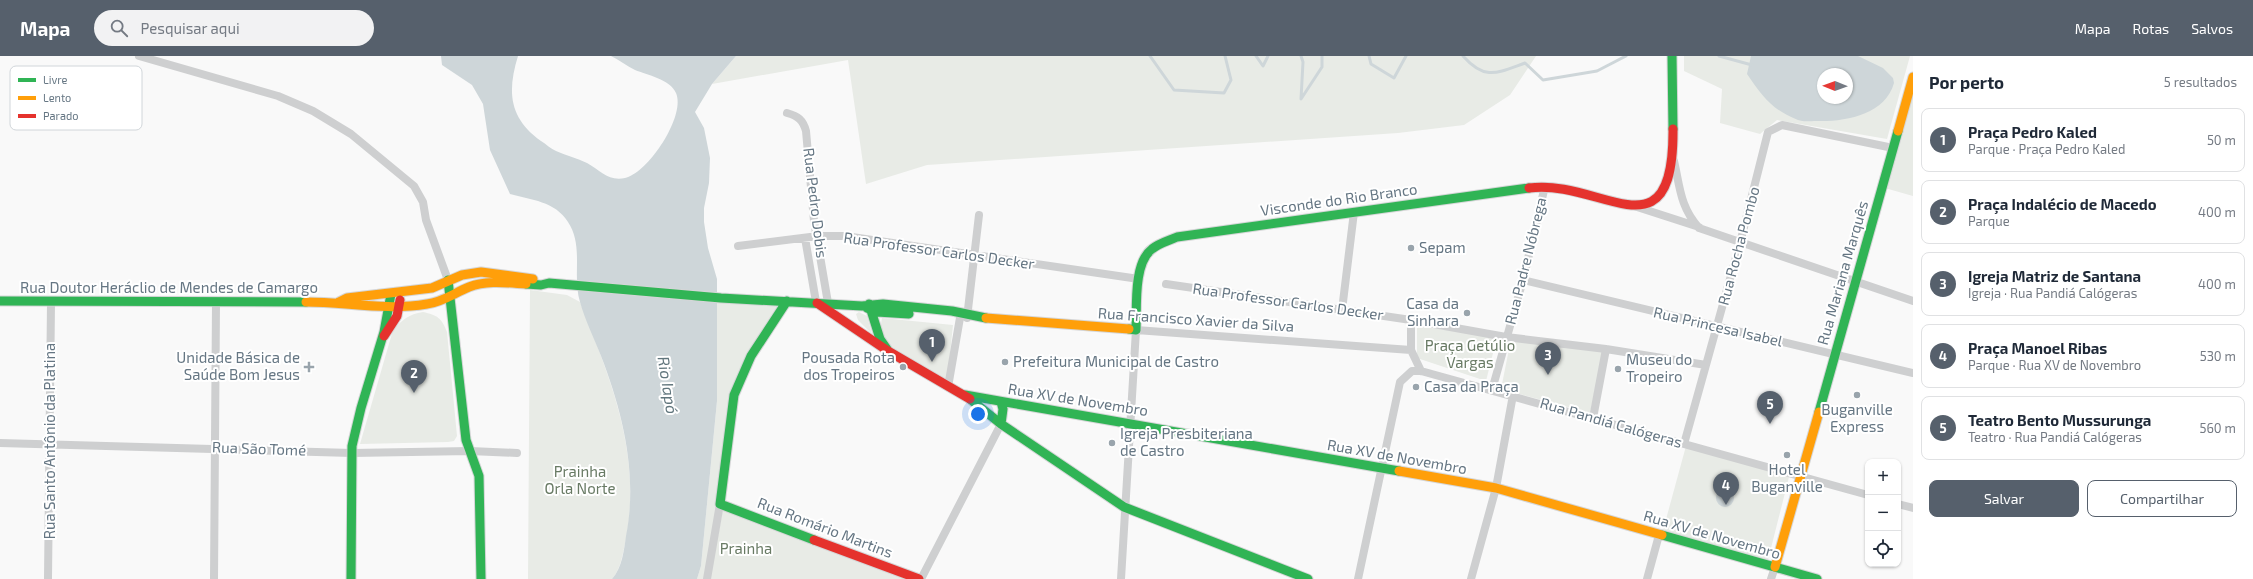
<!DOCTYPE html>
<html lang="pt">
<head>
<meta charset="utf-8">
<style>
  :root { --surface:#fff; --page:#f2f2f3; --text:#1f2937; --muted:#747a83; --line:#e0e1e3; --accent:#56606c }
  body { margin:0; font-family:"Exo 2",sans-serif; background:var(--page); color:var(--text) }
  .controls { position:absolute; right:12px; bottom:12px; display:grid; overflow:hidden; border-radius:8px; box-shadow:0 1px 3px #0004 }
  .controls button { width:36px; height:36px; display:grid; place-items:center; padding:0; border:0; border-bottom:1px solid var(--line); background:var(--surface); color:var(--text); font:20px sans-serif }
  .compass { position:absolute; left:1817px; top:12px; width:36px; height:36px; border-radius:50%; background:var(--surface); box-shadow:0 1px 3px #0004; rotate:271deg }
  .you { position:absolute; left:978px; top:358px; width:14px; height:14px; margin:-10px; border:3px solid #fff; border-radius:50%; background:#1a73e8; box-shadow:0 0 0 6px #1a73e833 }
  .badge { display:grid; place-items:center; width:26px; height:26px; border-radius:50%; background:var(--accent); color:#fff; font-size:13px; font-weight:700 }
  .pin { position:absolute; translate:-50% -33px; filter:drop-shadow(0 1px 2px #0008) }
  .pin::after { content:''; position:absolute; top:21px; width:14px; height:12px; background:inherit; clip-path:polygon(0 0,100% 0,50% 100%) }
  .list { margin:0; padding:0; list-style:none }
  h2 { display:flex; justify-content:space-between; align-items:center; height:52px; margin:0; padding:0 16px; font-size:17px }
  h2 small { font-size:13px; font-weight:400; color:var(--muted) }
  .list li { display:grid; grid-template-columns:26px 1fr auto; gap:12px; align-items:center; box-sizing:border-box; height:64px; margin:0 8px 8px; padding:0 8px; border:1px solid var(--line); border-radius:8px }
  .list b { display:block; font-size:15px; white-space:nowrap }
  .list p { margin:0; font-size:13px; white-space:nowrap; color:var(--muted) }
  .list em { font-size:13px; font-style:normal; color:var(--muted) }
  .actions { display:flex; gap:8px; padding:12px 16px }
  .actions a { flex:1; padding:9px 0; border:1px solid var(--accent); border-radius:8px; text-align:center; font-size:14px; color:var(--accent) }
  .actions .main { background:var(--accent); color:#fff }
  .icon { flex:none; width:22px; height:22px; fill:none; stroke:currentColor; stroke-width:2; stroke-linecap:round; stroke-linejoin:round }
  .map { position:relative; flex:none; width:1913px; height:523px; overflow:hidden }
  header { display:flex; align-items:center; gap:24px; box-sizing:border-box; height:56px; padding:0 20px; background:var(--accent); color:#fff }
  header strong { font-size:19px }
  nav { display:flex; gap:22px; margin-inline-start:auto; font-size:14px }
  .search { width:280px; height:36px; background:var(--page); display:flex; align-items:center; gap:10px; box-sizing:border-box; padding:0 14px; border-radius:22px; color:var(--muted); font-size:15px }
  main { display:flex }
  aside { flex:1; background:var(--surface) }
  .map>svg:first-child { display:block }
  .green { fill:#e8ebe6; fill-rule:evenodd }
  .water { fill:#ced6d9; fill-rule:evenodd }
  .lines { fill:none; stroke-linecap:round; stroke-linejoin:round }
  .stream { stroke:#ced6d9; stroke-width:3 }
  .fast-casing { stroke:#d5d6d7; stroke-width:11 }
  .slow-casing { stroke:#d5d6d7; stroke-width:11 }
  .jam-casing { stroke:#d5d6d7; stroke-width:11 }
  .street { stroke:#cecfd0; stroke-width:8 }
  .fast { stroke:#30b455; stroke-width:9 }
  .slow { stroke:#ff9f0a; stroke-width:9 }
  .jam { stroke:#e5322d; stroke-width:9 }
  .poi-dot { fill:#99a4ac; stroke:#fff; stroke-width:1.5 }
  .labels { text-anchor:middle; stroke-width:4; stroke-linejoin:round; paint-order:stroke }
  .street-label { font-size:15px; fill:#657683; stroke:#fff }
  .poi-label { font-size:15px; fill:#657683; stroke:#fff; text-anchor:start }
  .park-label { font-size:15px; fill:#687a64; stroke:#fff }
  .water-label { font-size:16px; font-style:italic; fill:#60757c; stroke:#fff }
  .key { fill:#fff; stroke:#d1d6da; stroke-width:1 }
  .key-label { font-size:11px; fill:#657683 }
</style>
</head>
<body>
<header>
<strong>Mapa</strong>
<div class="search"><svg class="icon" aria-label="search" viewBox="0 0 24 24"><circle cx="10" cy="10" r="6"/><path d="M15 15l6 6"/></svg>Pesquisar aqui</div>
<nav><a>Mapa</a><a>Rotas</a><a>Salvos</a></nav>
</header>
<main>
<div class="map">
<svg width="1913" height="523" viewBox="0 0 1913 523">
  <rect width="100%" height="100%" fill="#f9f9f9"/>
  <path class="green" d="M736,0H1536L1510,39L1464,69L1398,77L927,109L866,128L848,4L712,28Z
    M1684,0H1910L1887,83L1777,64L1760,78L1720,67L1722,33L1684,15ZM1823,18H1847V42H1823Z
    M1913,31V140L1885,132Z
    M530,234L567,239L580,246C611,324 642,399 626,483C623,496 621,513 612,523H528Z
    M716,244L779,248L741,313L706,523H697L701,510L717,345Z
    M423,256C437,259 442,262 447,276L457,380L454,385L448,386L360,388L393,274C402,264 409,258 423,256Z
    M859,256L867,260L872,278L858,264L856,258Z
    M882,262L953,269L947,326L883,286L880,274Z
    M1417,270L1497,281L1486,325L1417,302Z
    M1511,283L1603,296L1590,357L1501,333Z
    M1686,390L1789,421L1768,504L1662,478Z
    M723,453L913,523H710Z"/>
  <path class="water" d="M441,0H518C507,36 509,62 541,85C546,88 551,93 556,95C567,100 577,102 587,107C600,114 609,126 625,122C648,117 686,60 676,37C670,23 647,19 635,14C627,10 619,4 611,0H736L712,28L695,56L704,72L710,102L709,127L704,152V166L708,192L717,223V345L701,510L697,523H612C622,512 624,494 626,480C638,419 623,357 601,300C594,282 585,264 580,246C572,220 584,190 568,166C555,145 531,144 510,138L490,94L483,48L472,29L442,9Z
    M1751,0H1858L1883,12L1893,22L1894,27C1885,59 1845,66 1816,65C1811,65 1803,66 1798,64C1772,54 1762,40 1747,18ZM1823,18H1847V42H1823Z
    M1716 442a9 9 0 1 1 18 0a9 9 0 1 1-18 0Z"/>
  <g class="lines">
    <path class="stream" d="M1150,0L1174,34L1224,37L1231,24L1225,0
      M1256,0L1263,10L1268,0
      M1301,0L1303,6L1301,43L1322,11V0
      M1369,0L1371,8L1394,22L1406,0
      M1463,0C1485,25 1497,17 1525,7L1543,24L1597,15L1626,0
      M1719,0L1752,9"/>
    <defs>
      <path id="fast" d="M1672,0L1673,73
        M448,224L466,384L479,420L481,523
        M526,228L541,229L549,227L721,242L862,250L883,248L952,255L986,262
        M0,245L306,246
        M787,245L751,300L734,339L720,448L814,484
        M869,248L880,283L887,293
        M867,252L877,256L909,258
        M1129,273L1136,274C1137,252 1133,207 1152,193C1159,187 1168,185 1177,181L1529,132
        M965,339L1399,415
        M970,343L1001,368L1124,451L1308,523
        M1001,346L1003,353L1001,368
        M1819,356L1898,75
        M1662,479L1817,523
        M351,523L352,390L361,352L384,276L391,238"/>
      <path id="slow" d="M1898,75L1913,21
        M306,246C346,246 386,255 427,248C443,246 454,237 469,231C487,224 508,227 526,228
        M339,246L347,242L432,232L462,219L481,216L533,223
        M986,262L1129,273
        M1399,415L1496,432L1662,479
        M1775,511L1819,356"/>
      <path id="jam" d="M1529,132C1601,122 1674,206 1673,73
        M817,247L888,295L970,343
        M384,280L397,260L400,244
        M814,484L919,523"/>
    </defs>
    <use href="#fast" class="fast-casing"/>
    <use href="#slow" class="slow-casing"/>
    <use href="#jam" class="jam-casing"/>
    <path class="street" d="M139,0L278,40L313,55L351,78L414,130L423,146L426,164L448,224
      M787,57C798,60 803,64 806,75L814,165L828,247
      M1674,105C1680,131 1680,151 1699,172L1913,245
      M1634,150L1699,171
      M805,182L816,246
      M738,190L818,180H845L1139,223
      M1523,224L1913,317
      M1166,228L1411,264L1506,281L1606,293L1706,309
      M1342,254L1354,156
      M967,262L979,159
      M1411,264V294L1421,315
      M948,331L961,256
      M1492,334L1523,224L1545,130
      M1593,362L1606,293
      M0,387L352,397L470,395L517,397
      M1684,388L1740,187L1768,76L1782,69L1893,92
      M1898,448L1913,452
      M48,523L51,247
      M214,523L216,247
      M707,523L720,448
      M921,523L1001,368
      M1121,523L1136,274L1411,294
      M1358,523L1400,326L1412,315H1421L1868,439
      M1471,523L1496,432L1513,339
      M1647,523L1659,479
      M1771,523L1775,511"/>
    <use href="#fast" class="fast"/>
    <use href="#slow" class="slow"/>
    <use href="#jam" class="jam"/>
  </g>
  <g class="poi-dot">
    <circle cx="1411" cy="192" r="4"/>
    <circle cx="1467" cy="257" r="4"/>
    <circle cx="1005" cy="306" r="4"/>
    <path d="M307 305h4v4h4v4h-4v4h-4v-4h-4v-4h4z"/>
    <circle cx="903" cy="311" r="4"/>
    <circle cx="1618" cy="313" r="4"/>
    <circle cx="1416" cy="331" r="4"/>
    <circle cx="1857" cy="339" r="4"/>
    <circle cx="1112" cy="387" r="4"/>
    <circle cx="1787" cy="399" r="4"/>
  </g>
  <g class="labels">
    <g class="street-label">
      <text transform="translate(1339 144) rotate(-8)" y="5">Visconde do Rio Branco</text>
      <text transform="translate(815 147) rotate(83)" y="5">Rua Pedro Dobis</text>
      <text transform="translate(1739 190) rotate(-75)" y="5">Rua Rocha Pombo</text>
      <text transform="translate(939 195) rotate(8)" y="5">Rua Professor Carlos Decker</text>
      <text transform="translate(1526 205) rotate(-76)" y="5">Rua Padre Nóbrega</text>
      <text transform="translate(1843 217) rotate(-74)" y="5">Rua Mariana Marquês</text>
      <text x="169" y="237">Rua Doutor Heráclio de Mendes de Camargo</text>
      <text transform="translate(1288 246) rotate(8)" y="5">Rua Professor Carlos Decker</text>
      <text transform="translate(1196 264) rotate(4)" y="5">Rua Francisco Xavier da Silva</text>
      <text transform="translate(1718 271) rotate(13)" y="5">Rua Princesa Isabel</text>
      <text transform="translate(1078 344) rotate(9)" y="5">Rua XV de Novembro</text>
      <text transform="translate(1611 367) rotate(16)" y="5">Rua Pandiá Calógeras</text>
      <text transform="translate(50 385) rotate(-90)" y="5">Rua Santo Antônio da Platina</text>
      <text transform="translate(259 393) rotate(2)" y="5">Rua São Tomé</text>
      <text transform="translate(1397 401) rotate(10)" y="5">Rua XV de Novembro</text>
      <text transform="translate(825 472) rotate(21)" y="5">Rua Romário Martins</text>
      <text transform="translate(1712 479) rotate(16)" y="5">Rua XV de Novembro</text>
    </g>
    <g class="poi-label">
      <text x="1419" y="197">Sepam</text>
      <text x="1459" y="253" text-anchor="end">Casa da<tspan x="1459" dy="17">Sinhara</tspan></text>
      <text x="300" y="307" text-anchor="end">Unidade Básica de<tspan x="300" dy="17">Saúde Bom Jesus</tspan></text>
      <text x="895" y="307" text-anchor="end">Pousada Rota<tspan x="895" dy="17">dos Tropeiros</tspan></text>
      <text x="1626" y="309">Museu do<tspan x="1626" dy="17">Tropeiro</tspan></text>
      <text x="1013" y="311">Prefeitura Municipal de Castro</text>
      <text x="1424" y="336">Casa da Praça</text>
      <text x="1857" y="359" text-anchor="middle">Buganville<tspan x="1857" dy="17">Express</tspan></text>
      <text x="1120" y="383">Igreja Presbiteriana<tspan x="1120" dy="17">de Castro</tspan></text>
      <text x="1787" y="419" text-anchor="middle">Hotel<tspan x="1787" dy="17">Buganville</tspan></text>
    </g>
    <g class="park-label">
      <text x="1470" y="295">Praça Getúlio<tspan x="1470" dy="17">Vargas</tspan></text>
      <text x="580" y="421">Prainha<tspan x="580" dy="17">Orla Norte</tspan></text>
      <text x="746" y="498">Prainha</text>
    </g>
    <g class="water-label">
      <text transform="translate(668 329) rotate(81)" y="6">Rio Iapó</text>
    </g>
  </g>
  <rect x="10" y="10" width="132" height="64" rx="6" class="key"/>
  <rect x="18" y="22" width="18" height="4" fill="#30b455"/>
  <rect x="18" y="40" width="18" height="4" fill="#ff9f0a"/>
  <rect x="18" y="58" width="18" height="4" fill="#e5322d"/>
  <g class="key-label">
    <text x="43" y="28">Livre</text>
    <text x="43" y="46">Lento</text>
    <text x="43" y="64">Parado</text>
  </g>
</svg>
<div class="controls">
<button>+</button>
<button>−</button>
<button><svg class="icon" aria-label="locate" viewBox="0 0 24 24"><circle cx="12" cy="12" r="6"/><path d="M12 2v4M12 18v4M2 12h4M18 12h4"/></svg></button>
</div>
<svg class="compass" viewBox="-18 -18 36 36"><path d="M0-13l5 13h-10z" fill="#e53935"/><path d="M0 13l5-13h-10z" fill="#747a83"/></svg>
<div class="you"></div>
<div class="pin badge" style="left:932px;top:306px">1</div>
<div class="pin badge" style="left:414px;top:337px">2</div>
<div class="pin badge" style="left:1548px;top:319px">3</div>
<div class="pin badge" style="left:1726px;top:449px">4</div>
<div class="pin badge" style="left:1770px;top:368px">5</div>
</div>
<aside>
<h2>Por perto<small>5 resultados</small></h2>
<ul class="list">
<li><span class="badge">1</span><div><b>Praça Pedro Kaled</b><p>Parque · Praça Pedro Kaled</p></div><em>50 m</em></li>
<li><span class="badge">2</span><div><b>Praça Indalécio de Macedo</b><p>Parque</p></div><em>400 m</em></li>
<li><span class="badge">3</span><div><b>Igreja Matriz de Santana</b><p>Igreja · Rua Pandiá Calógeras</p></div><em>400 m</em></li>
<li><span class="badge">4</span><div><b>Praça Manoel Ribas</b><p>Parque · Rua XV de Novembro</p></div><em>530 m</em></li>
<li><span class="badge">5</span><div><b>Teatro Bento Mussurunga</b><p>Teatro · Rua Pandiá Calógeras</p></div><em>560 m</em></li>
</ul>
<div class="actions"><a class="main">Salvar</a><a>Compartilhar</a></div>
</aside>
</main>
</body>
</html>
